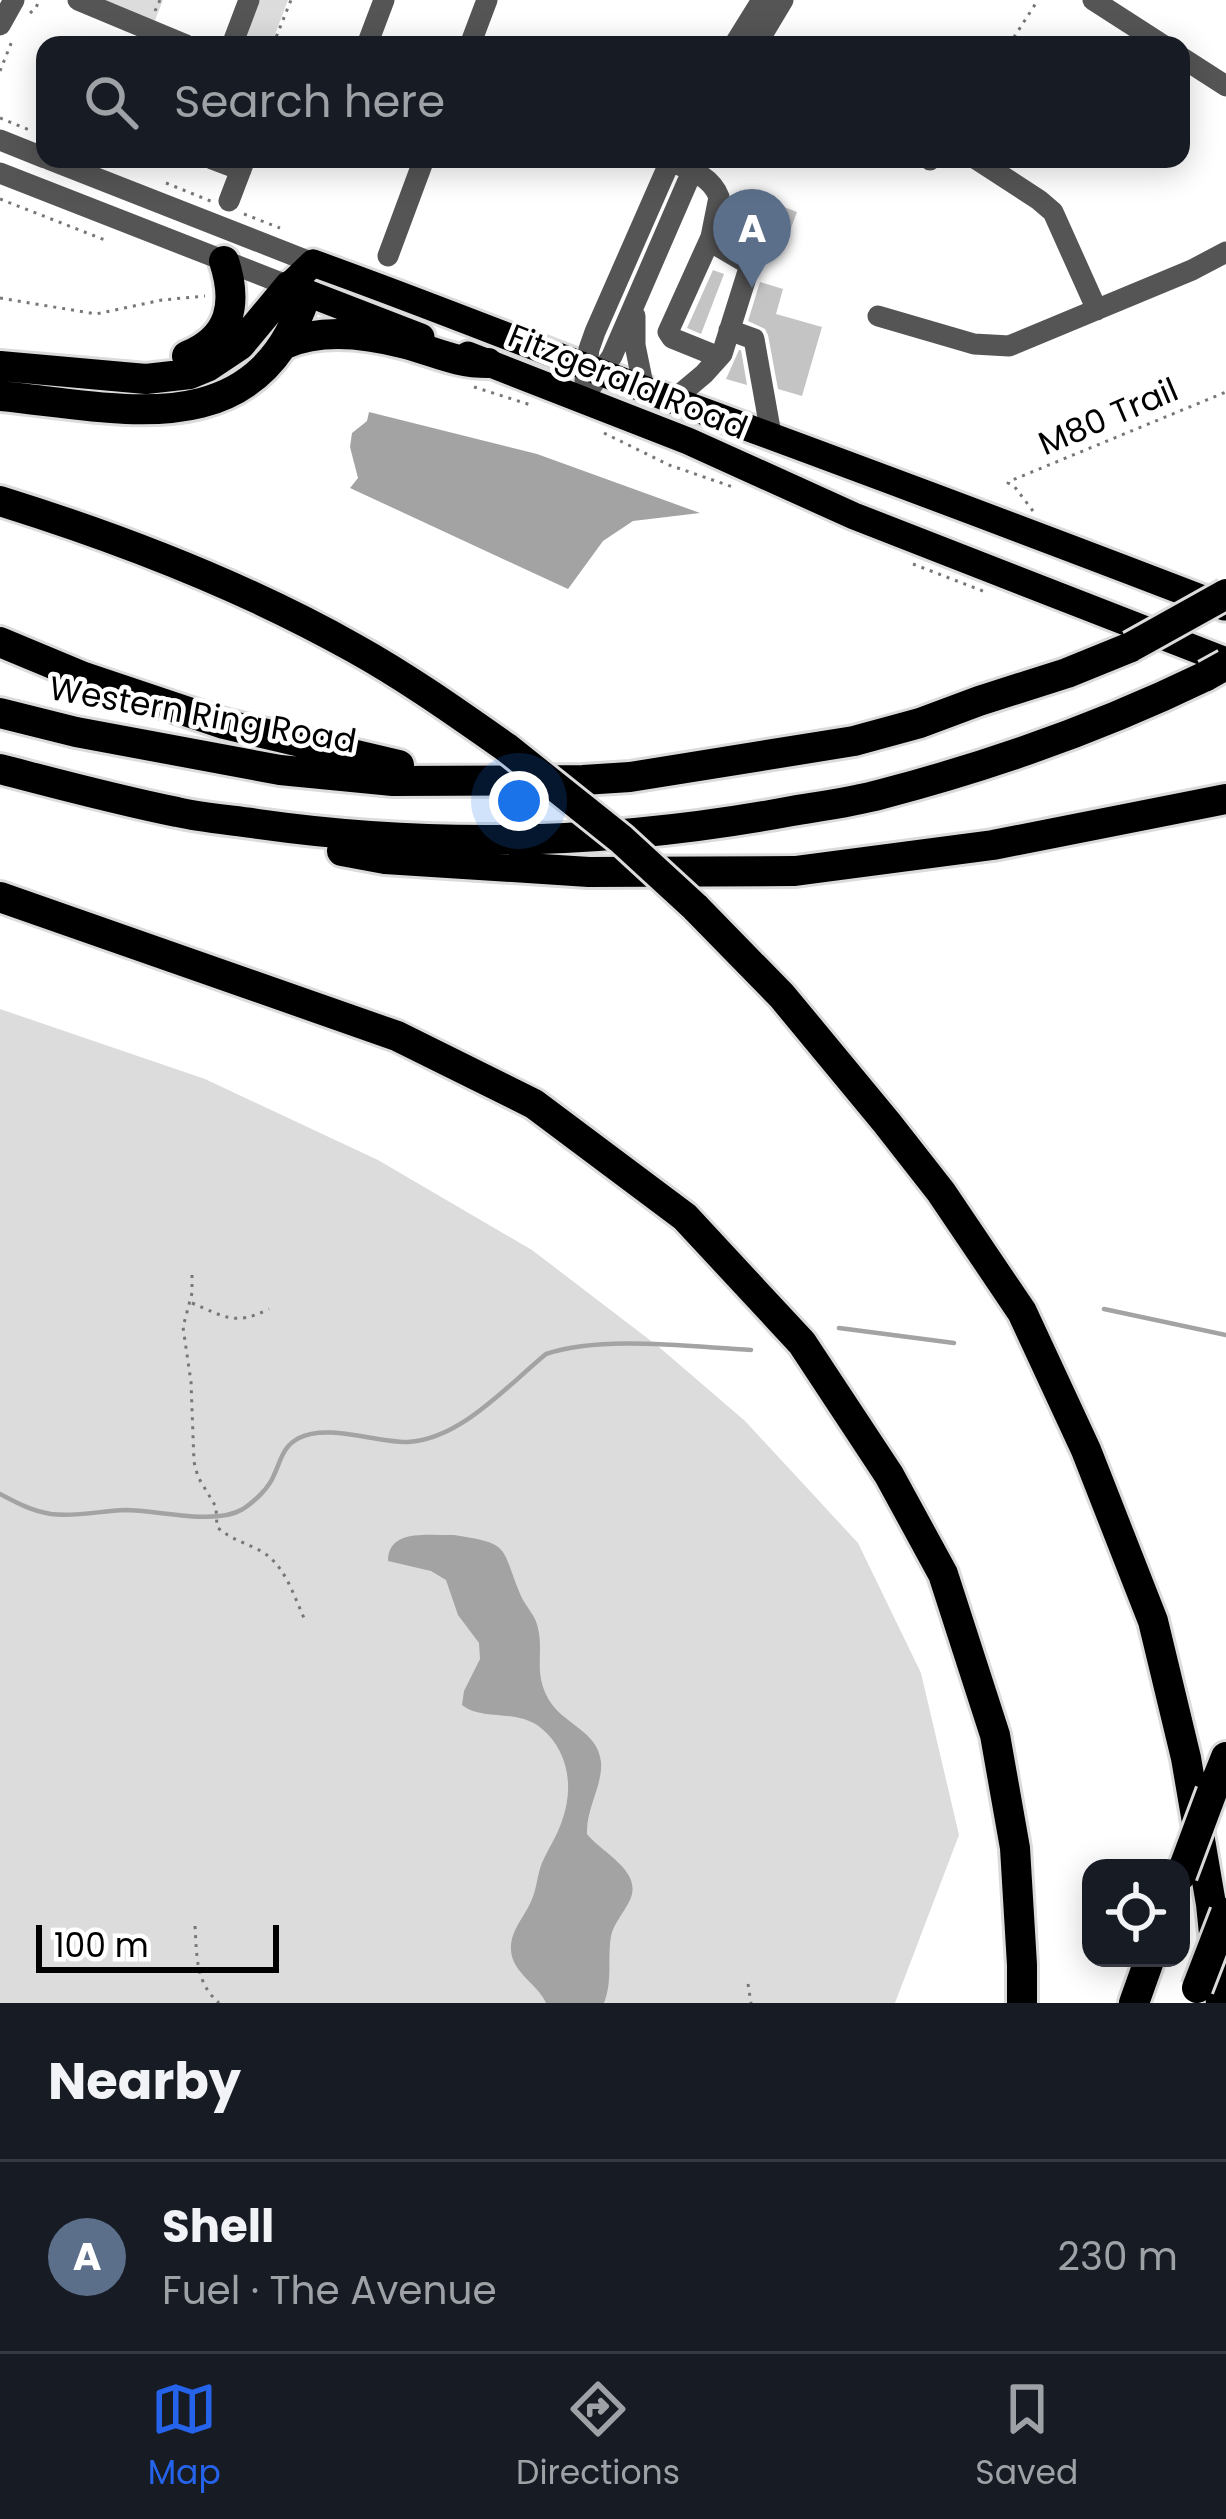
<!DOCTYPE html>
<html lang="en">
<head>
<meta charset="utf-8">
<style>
  :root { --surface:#171b24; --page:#242831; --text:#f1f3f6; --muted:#9ea1a6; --line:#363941; --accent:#2563eb }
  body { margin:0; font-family:Poppins,sans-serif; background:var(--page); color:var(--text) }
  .controls { position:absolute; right:36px; bottom:36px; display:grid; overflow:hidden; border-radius:24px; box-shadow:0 6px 30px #0003 }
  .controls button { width:108px; height:108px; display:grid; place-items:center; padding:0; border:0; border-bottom:3px solid var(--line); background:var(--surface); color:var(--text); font:60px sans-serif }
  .scale { position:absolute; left:36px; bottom:30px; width:243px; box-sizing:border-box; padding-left:12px; border:6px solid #000; border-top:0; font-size:33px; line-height:42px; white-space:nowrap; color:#000; -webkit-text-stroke:9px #fff; paint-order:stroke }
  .you { position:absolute; left:519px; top:801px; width:42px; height:42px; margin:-30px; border:9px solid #fff; border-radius:50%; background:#1a73e8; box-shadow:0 0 0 18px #1a73e833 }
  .badge { display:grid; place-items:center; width:78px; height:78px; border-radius:50%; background:var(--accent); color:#fff; font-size:39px; font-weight:700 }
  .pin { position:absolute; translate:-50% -99px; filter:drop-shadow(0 3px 6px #0008) }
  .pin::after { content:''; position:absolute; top:63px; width:42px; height:36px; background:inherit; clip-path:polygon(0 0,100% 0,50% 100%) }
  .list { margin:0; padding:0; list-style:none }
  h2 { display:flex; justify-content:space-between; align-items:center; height:156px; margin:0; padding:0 48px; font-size:51px }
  h2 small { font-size:39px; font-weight:400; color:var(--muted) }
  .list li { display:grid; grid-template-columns:78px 1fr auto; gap:36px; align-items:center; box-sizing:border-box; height:192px; padding:0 48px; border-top:3px solid var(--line) }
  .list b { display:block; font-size:45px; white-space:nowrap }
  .list p { margin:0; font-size:39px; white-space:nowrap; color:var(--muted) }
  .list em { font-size:39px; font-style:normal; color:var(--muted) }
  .icon { flex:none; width:66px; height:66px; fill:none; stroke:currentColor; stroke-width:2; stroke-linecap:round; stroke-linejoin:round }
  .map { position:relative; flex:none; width:1226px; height:2003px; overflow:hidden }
  .search { position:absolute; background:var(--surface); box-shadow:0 6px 30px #0003; left:36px; right:36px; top:36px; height:132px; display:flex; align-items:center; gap:30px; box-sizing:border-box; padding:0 42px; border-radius:24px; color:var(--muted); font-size:45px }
  .sheet { height:348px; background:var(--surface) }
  nav { display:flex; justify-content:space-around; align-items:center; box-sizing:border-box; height:168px; border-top:3px solid var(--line); background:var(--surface); font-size:33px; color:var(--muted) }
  nav a { display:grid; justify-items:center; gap:6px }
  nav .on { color:var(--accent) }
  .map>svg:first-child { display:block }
  .green { fill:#dcdcdc }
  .water { fill:#a3a3a3 }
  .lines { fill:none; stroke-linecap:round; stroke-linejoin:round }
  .stream { stroke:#a3a3a3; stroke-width:4.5 }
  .building { fill:#c4c4c4 }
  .major-casing { stroke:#dbdbdb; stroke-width:33 }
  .highway-casing { stroke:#dbdbdb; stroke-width:36 }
  .path { stroke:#777; stroke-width:3; stroke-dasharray:3 6; stroke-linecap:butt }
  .minor { stroke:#555; stroke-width:21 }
  .major { stroke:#000; stroke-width:27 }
  .highway { stroke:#000; stroke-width:30 }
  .highway-bridge-casing { stroke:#dbdbdb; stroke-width:36; stroke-linecap:butt }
  .highway-bridge { stroke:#000; stroke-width:30 }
  .labels { text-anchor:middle; stroke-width:9; stroke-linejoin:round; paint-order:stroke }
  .street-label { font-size:33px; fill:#000; stroke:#fff }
</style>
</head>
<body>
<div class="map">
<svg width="1226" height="2003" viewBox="0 0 1226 2003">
  <rect width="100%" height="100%" fill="#fff"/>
  <path class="green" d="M98,0H163L154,23Z
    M260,0H288L271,45H241Z
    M0,1009L205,1079L378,1160L532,1250L659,1347L745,1421L858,1543L921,1673L959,1835L895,2003H0Z"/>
  <path class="water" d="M369,412L537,454L700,513L633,521L603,541L568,589L350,488L358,478L350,447L352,433L367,421Z
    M454,1535C513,1544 500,1547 521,1596C526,1607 536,1616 538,1628C544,1655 533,1672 549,1700C563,1724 598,1731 601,1762C603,1785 586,1808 587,1834C603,1854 645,1872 629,1902C623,1914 614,1923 611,1936C607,1960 613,1980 604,2003H546C538,1984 512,1973 511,1950C510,1930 525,1917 532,1899C537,1888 537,1875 542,1863C548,1849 557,1836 562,1821C574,1788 569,1751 541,1728C516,1708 484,1722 462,1705L464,1691L480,1659L479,1643L458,1615L446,1580L431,1571L388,1561C388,1528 430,1536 454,1535Z"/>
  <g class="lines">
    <path class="stream" d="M1104,1309L1226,1335
      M839,1328L954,1343
      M0,1494C17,1503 32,1511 51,1514C76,1517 100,1511 125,1510C159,1510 215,1526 243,1509C255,1501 269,1488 274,1475C281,1460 283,1446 299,1438C328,1423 377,1443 408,1442C461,1439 508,1385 546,1354C603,1335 691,1347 751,1350"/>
  </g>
  <path class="building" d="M740,190L797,212L783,249L728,228Z
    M713,270L724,274L701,334L687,328Z
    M760,282L783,289L776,314L822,327L802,396L778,389L768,335L765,329L748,321Z
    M739,350H741L747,385L726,379Z"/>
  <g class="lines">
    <defs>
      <path id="major" d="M313,263L289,286L421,337
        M313,263C433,306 551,354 670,399C855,467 1040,536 1224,607
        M468,355L688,441L854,516L1226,661"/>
      <path id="highway" d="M285,344C321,328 368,334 406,344C436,352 456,363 488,363
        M187,356C231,338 238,304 224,261
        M0,366L146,379L190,374L207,367L240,345L289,286
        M0,396C122,408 258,447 306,294
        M0,501C122,539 242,585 354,648C408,678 457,713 507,748
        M0,642L84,677L224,724L399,765
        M0,713L76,732L280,770L393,781L583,780L630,777L854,741L920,723L979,701L1067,673L1131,647
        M0,769C58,784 117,800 177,812C203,818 231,820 258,824C435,849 616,844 792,811C822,806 853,802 882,794C993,765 1103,726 1206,676
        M342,851L385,859L589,872L795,871L993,845L1226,799
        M0,897L397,1036L534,1104L685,1217L802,1343L889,1475L943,1574L995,1735L1015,1848L1022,1965V2003
        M695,907L782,996L887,1123L941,1192L1022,1312L1086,1450L1153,1621L1186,1758L1211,1904L1221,2003
        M1212,1792L1226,1757
        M1134,2003L1150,1958"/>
    </defs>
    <use href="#major" class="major-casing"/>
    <use href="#highway" class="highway-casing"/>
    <path class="path" d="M155,11L160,0
      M30,13L36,8L39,0
      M273,45L291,0
      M1009,45L1038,0
      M0,71L12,41
      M0,118L32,131
      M166,183L213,202
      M0,199L105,240
      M244,214L280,228
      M0,298L96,314L162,300L205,296
      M474,387L534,406
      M604,433L669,465L733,487
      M1033,511L1014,486L1008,483L1010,481L1226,392
      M913,564L988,593
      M192,1275V1293L183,1327L191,1382L194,1462L198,1477L216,1507L217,1527C230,1539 246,1543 261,1551C285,1565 293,1594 304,1618
      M192,1303C225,1317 235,1326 269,1309
      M195,1926C197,1956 195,1982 219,2003
      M748,1984L751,2003"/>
    <path class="minor" d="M78,0L186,45
      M1093,0L1163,45
      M0,25L14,0
      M232,45L249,0
      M367,45L384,0
      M470,45L487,0
      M734,45L762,0
      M756,45L783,0
      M1181,57L1226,86
      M0,140L45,158
      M48,159L313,263
      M212,159L241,170
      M976,159L1039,200L1053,212L1097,310
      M930,160V159
      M670,161C689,169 711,176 719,197L711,237L668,332L672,338L719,357
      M0,173L289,286
      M229,201L245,159
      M388,256L424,159
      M635,316V345L644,389
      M878,316L974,344L1009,346L1192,270L1226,252
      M729,330L754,339L771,434
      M585,381L589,349L595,332L671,159
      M583,399L612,356L697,160
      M673,400L704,374L722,354L750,265L716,245L711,237"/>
    <use href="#major" class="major"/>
    <use href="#highway" class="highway"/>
    <defs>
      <path id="highway-bridge" d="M1131,647L1226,594
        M1206,676L1226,665
        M507,748L621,839L695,907
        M1181,1875L1212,1792
        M1197,1988L1226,1913"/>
    </defs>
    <use href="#highway-bridge" class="highway-bridge-casing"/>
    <use href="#highway-bridge" class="highway-bridge"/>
  </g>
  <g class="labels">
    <g class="street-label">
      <text transform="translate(628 381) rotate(22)" y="12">Fitzgerald Road</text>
      <text transform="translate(1108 416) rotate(-23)" y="12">M80 Trail</text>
      <text transform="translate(203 714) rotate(10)" y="12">Western Ring Road</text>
    </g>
  </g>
</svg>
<div class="controls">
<button><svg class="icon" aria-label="locate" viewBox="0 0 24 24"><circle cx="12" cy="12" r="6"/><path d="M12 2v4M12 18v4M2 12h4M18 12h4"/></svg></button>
</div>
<div class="scale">100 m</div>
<div class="you"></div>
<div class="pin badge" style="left:752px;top:288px;background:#5c6f8a">A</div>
<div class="search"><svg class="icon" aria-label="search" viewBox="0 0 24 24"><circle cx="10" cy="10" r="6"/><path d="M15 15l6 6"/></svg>Search here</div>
</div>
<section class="sheet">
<h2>Nearby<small></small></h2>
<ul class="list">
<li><span class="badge" style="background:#5c6f8a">A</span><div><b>Shell</b><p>Fuel · The Avenue</p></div><em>230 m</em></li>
</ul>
</section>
<nav>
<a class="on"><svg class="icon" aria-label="map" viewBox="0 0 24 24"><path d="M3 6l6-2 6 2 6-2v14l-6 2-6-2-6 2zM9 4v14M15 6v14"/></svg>Map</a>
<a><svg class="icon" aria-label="directions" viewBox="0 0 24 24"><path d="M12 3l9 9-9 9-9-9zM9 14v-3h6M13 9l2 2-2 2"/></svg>Directions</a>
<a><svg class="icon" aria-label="saved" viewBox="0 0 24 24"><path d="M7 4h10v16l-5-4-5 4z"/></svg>Saved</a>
</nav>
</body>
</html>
